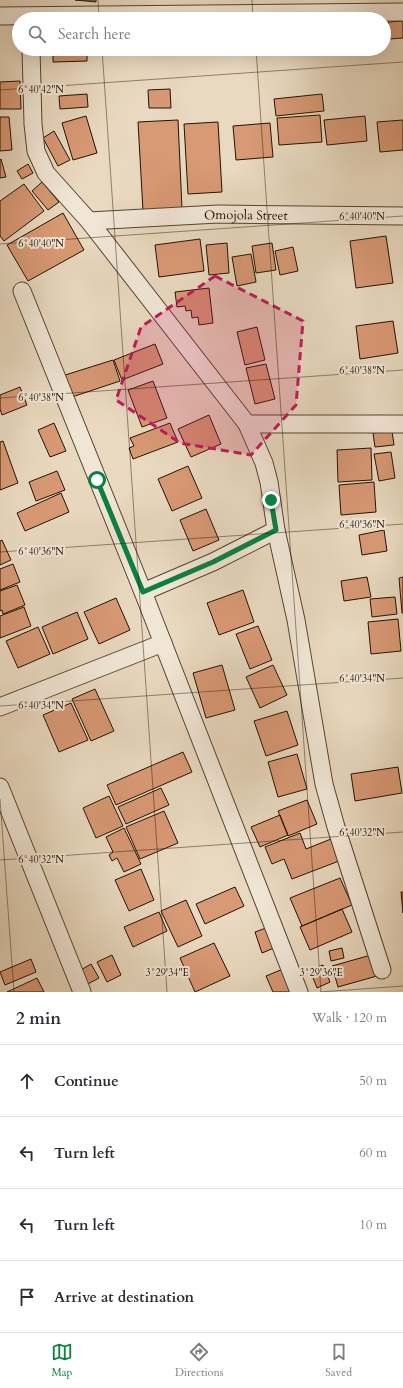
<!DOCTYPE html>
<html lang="en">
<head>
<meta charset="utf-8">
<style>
  :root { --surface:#fff; --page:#f2f2f3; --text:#2b2b33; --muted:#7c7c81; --line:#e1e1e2; --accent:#0b8043 }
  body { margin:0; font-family:Cardo,serif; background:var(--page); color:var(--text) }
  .stop { position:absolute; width:12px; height:12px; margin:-9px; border:3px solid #0b8043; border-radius:50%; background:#fff }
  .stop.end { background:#0b8043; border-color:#fff; box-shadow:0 1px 4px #0008 }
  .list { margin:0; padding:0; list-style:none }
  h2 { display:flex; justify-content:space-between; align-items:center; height:52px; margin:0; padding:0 16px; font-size:17px }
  h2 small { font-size:13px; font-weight:400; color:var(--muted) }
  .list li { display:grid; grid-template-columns:26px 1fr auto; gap:12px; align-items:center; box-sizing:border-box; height:72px; padding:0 16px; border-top:1px solid var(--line) }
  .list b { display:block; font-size:15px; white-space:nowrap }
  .list em { font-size:13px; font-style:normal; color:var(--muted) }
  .icon { flex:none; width:22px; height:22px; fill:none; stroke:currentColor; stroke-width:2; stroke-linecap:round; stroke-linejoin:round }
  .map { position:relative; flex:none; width:403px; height:992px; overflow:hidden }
  .search { position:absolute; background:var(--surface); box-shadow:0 4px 16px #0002; left:12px; right:12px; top:12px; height:44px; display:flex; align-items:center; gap:10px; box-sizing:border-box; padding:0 14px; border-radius:22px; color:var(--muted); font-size:15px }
  .sheet { height:340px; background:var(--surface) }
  nav { display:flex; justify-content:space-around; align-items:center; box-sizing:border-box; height:56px; border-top:1px solid var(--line); background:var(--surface); font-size:11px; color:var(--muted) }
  nav a { display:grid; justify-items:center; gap:2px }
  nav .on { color:var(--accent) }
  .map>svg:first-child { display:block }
  .building { fill:#d89975; stroke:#231203 }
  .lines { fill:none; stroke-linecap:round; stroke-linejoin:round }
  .minor-casing { stroke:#544432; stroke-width:19 }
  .minor { stroke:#f1e6d6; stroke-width:17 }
  .route { stroke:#0b8043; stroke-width:5 }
  .marked { fill:#c2185b; fill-opacity:0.2; stroke:#c2185b; stroke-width:3; stroke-dasharray:8 5; stroke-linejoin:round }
  .ticks { fill:none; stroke:#231203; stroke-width:1; stroke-opacity:0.45 }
  .labels { text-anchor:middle; stroke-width:4; stroke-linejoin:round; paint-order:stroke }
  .street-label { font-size:13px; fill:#231203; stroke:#f1e6d6 }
  .ticks-label { font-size:10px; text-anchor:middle; fill:#231203; stroke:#f1e6d6; stroke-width:4; stroke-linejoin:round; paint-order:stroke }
</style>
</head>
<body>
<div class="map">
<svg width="403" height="992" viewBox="0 0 403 992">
  <rect width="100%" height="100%" fill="#e9d9c0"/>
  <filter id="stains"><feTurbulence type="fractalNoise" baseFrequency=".005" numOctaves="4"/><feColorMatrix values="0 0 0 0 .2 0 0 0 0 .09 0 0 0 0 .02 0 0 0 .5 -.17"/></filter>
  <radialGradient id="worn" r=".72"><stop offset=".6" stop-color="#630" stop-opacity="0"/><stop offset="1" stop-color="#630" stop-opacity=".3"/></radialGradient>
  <path class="building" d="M75,0H96V2Z
    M403,21V38L389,39L388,22Z
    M53,49H87V61L53,62Z
    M20,81L21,109H0V82Z
    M170,89L171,108H149L148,90Z
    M87,94L88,107L60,109L59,96Z
    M322,94L324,111L276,116L274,99Z
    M320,115L322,142L279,145L277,118Z
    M86,116L97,153L73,160L62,123Z
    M365,116L367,141L327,145L324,120Z
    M0,117H9L12,150L0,151Z
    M178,120L182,209L143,211L138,122Z
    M403,120V150L380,152L377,122Z
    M218,122L222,192L188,194L184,124Z
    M270,123L273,157L236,160L233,126Z
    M54,131L70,160L58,166L43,138Z
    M1,159L6,177L0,178V160Z
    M28,164L33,173L22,179L17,171Z
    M42,182L59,202L48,210L32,191Z
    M24,184L44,211L4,241L0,236V201Z
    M63,213L84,250L28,281L7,245Z
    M386,236L393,283L356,288L350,241Z
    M200,239L204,271L159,277L155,245Z
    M227,243L229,273L209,275L206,245Z
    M272,243L276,270L256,273L252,246Z
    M293,247L298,271L280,275L275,251Z
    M251,254L256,282L237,286L232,257Z
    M209,288L213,323L199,325L198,317L192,318L191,310L186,311L185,306L177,307L175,292Z
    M393,321L398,353L360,359L356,326Z
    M257,327L265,360L245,365L237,332Z
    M155,344L163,364L122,380L114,360Z
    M113,360L120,381L69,398L62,376Z
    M266,364L275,399L255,404L246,368Z
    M153,381L167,418L142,427L128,390Z
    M20,387L27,405L2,415L0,409V395Z
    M209,415L221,444L191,457L178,429Z
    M54,423L66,451L50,457L38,430Z
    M170,423L178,442L133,459L129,448L134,446L130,438Z
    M392,431L394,445L375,447L373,433Z
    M3,441L18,483L0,490V442Z
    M371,448L372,480L338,482L337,450Z
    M391,452L395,478L379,481L374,454Z
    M188,466L202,498L172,511L158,479Z
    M57,471L65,490L36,501L29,482Z
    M374,482L376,512L341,515L339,485Z
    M61,493L69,512L25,531L17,513Z
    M206,509L219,540L193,551L180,520Z
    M384,530L387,551L362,555L359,535Z
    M2,540L11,560L0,565V541Z
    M13,564L20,582L0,590V569Z
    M367,577L371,597L344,601L341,581Z
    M403,577V613H402L399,578Z
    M17,585L25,605L3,614L2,610L0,611V591Z
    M243,590L254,622L219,635L207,603Z
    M395,597L397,614L372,617L370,599Z
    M116,598L130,630L99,644L84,612Z
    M24,607L31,626L0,638V616Z
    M77,612L88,639L53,654L42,627Z
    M398,619L401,651L371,654L368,622Z
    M258,626L272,660L250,669L236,634Z
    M38,627L50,654L18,668L6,641Z
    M222,665L235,710L206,718L193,673Z
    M273,665L287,695L260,708L246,677Z
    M95,689L114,731L91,741L72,699Z
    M71,703L88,740L59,752L43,715Z
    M287,711L298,745L266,756L254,721Z
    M183,752L192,772L116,805L107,785Z
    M297,754L307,789L278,797L268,762Z
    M398,767L402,793L355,801L351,774Z
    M161,788L169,805L126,824L118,807Z
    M109,796L123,826L96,838L83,808Z
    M307,800L317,824L288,836L278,811Z
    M164,811L178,843L140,859L126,827Z
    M280,815L288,835L260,847L251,827Z
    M124,828L141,864L124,872L117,858L112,861L109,855L113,852L106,837Z
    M300,833L306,849L331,839L339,861L292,879L284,859L272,864L265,847Z
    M141,869L154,900L129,911L115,880Z
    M340,878L352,905L302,926L290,898Z
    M235,887L244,906L205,924L196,904Z
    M401,892H403V913Z
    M186,900L202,936L178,947L161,911Z
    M342,909L352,932L310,950L300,927Z
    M159,912L167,931L133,947L124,927Z
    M266,928L274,948L262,953L255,932Z
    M214,943L230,976L195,992L180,958Z
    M342,948L344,958L331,961L329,951Z
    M112,955L121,975L107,982L97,962Z
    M371,955L377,976L338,987L332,966Z
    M31,959L36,972L5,985L0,972Z
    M91,964L99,978L86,985L79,971Z
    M323,965L330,982L317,988L310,970Z
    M283,969L293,992H273L266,976Z
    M37,978L44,992H7Z"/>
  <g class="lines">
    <defs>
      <g id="minor">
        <path d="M0,16L403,12"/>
        <path d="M31,49L33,124L36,151L46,173L89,221L247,424L264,463L269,482L276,530L296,620L324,784L336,827L382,970"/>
        <path id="s1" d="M89,221L218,214L403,216"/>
        <path d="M22,291L143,592L299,992"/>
        <path d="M247,424H403"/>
        <path d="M143,592L213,562L276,530"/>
        <path d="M0,707L163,643"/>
        <path d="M0,787L82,992"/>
      </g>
    </defs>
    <use href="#minor" class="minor-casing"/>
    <use href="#minor" class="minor"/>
  </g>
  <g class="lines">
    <path class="route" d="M97,480L143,592L213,562L276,530L271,500"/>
  </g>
  <path class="marked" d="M215,276L303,321L296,405L251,455L180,443L116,400L141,327Z"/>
  <path class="ticks" d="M98,0L99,19M252,0L253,19M102,49L167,992M256,49L321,992M0,90L403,62M0,244L403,216M0,398L403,370M0,552L403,524M0,706L403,678M0,799L14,992M0,860L403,832M320,992L403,986"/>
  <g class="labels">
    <g class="street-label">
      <text dy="5" stroke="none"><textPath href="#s1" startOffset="157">Omojola Street</textPath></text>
    </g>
  </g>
  <g class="ticks-label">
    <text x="41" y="93">6°40'42"N</text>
    <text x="362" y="220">6°40'40"N</text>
    <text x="41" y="247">6°40'40"N</text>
    <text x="362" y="374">6°40'38"N</text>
    <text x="41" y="401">6°40'38"N</text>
    <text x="362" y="528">6°40'36"N</text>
    <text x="41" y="555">6°40'36"N</text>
    <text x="362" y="682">6°40'34"N</text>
    <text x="41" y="709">6°40'34"N</text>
    <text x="362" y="836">6°40'32"N</text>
    <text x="41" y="863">6°40'32"N</text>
    <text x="167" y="976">3°29'34"E</text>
    <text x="321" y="976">3°29'36"E</text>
  </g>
  <rect width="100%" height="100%" filter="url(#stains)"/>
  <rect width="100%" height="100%" fill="url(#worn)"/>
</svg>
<div class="stop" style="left:97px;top:480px"></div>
<div class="stop end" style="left:271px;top:500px"></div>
<div class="search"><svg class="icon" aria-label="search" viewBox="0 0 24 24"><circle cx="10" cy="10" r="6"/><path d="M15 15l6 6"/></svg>Search here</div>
</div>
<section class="sheet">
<h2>2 min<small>Walk · 120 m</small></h2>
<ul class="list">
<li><svg class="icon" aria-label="ahead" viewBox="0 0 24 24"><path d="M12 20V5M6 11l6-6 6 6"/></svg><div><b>Continue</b></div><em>50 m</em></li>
<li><svg class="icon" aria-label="left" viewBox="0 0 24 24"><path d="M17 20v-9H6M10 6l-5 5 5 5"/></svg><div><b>Turn left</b></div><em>60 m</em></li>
<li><svg class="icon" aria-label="left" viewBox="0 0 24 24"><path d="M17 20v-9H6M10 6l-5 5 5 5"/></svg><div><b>Turn left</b></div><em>10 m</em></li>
<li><svg class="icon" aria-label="arrive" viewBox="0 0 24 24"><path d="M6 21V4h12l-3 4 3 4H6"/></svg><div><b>Arrive at destination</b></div></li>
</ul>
</section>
<nav>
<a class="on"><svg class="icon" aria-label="map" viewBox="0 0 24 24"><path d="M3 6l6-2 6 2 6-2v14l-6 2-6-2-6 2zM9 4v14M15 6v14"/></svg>Map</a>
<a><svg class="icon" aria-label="directions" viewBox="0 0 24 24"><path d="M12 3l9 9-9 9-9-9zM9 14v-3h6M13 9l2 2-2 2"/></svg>Directions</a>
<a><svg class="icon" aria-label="saved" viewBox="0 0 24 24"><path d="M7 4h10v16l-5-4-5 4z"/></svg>Saved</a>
</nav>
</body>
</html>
